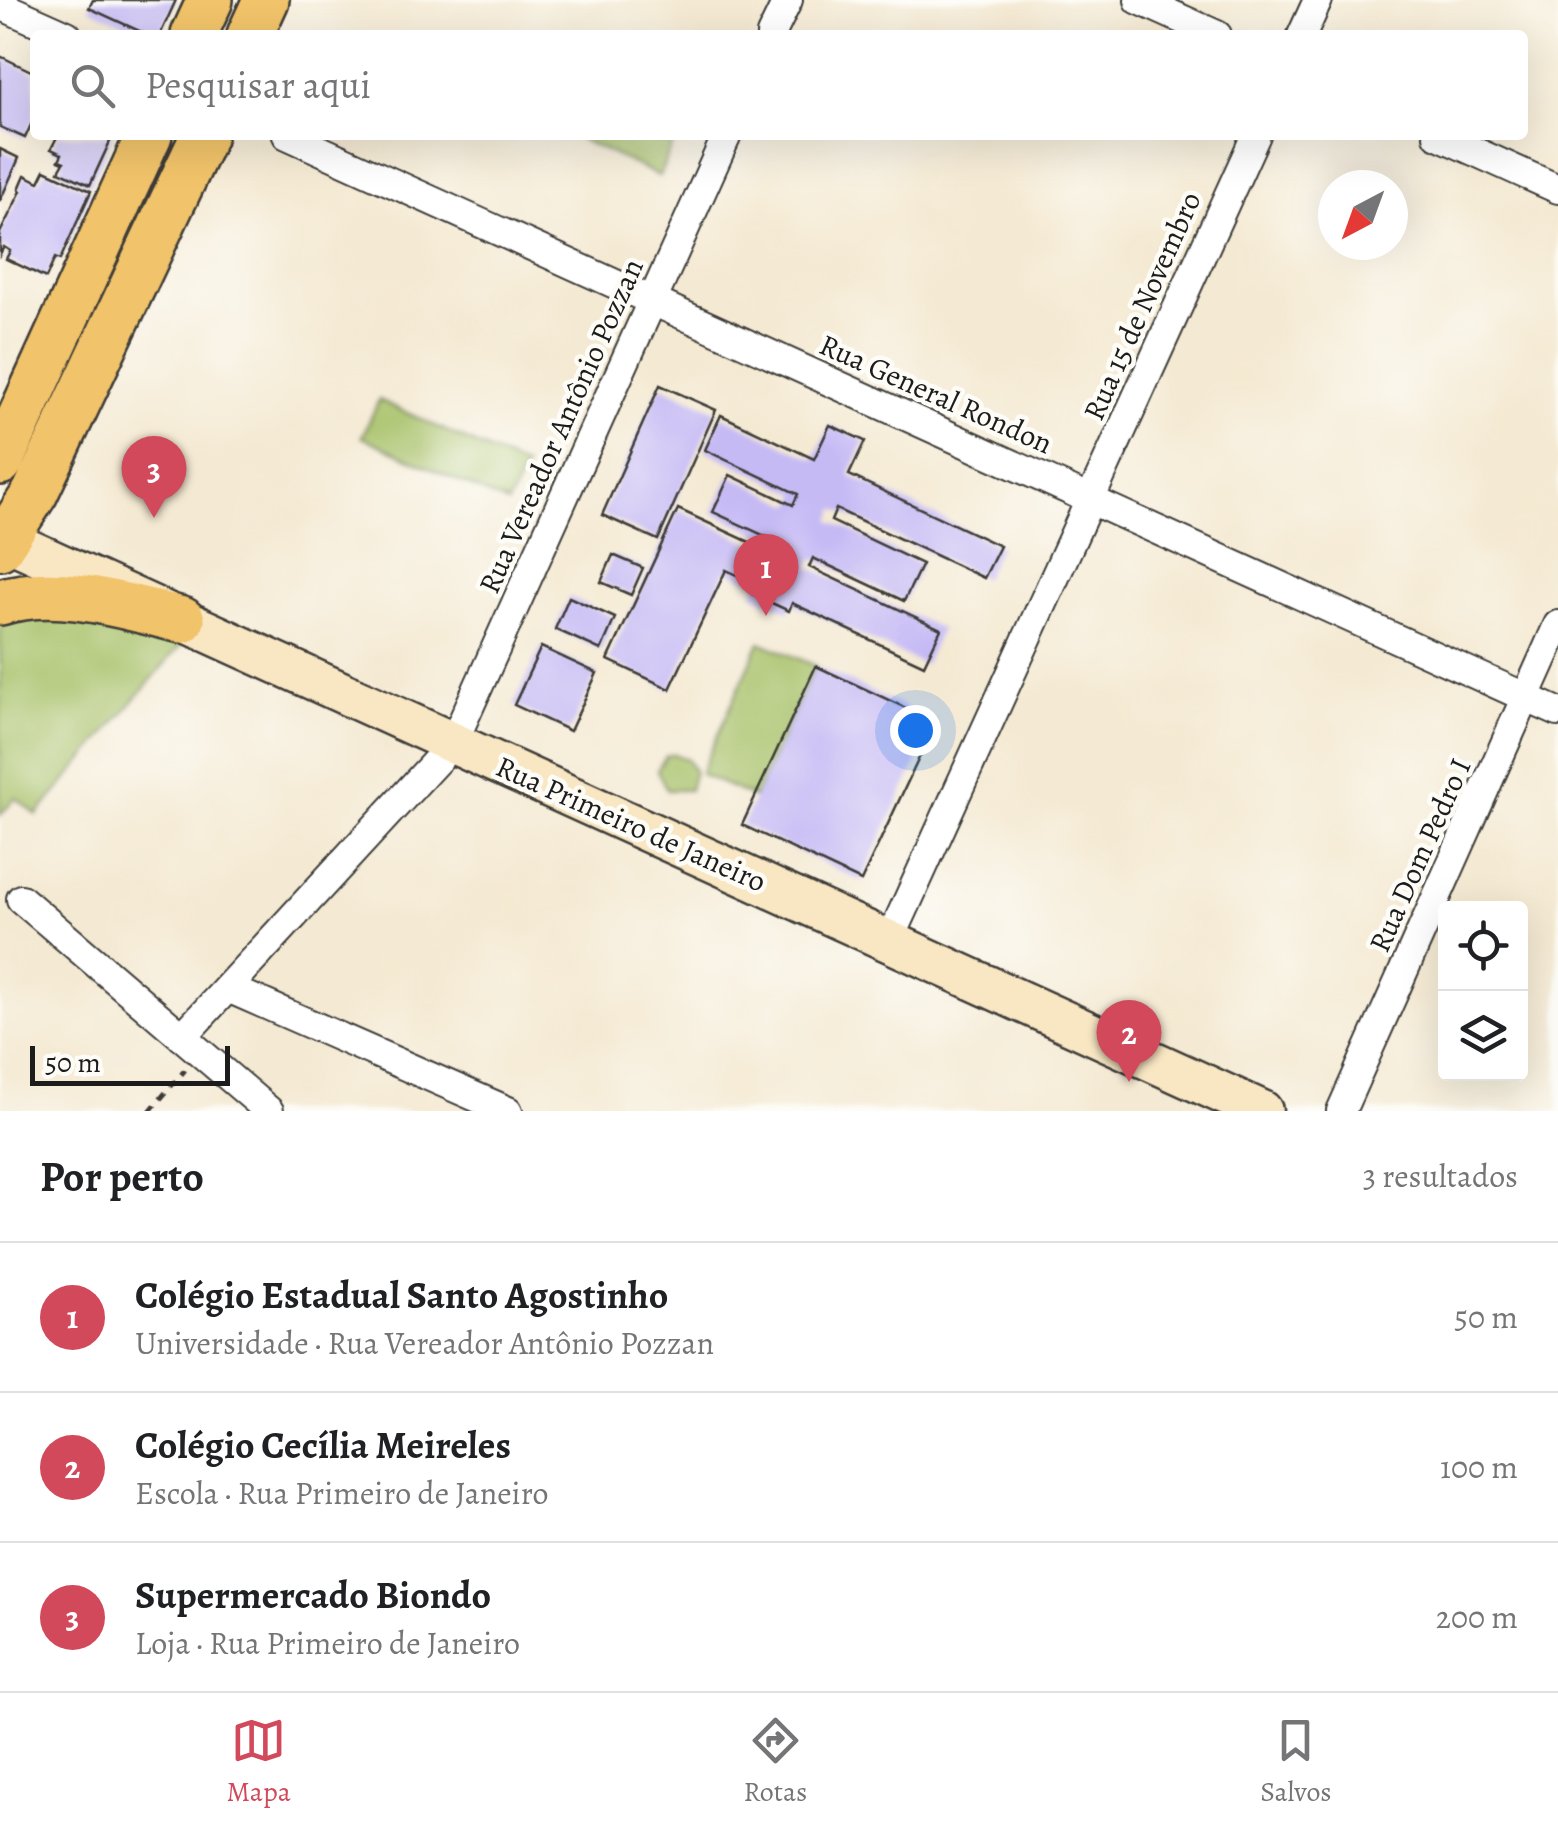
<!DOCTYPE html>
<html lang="pt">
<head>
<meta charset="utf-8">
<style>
  :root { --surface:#fff; --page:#f6f6f6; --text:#202124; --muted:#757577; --line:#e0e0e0; --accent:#d1495b }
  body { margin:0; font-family:Alegreya,serif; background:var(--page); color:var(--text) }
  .controls { position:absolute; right:30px; bottom:30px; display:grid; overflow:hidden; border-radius:10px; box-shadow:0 10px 40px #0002 }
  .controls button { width:90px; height:90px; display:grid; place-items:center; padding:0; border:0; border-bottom:2px solid var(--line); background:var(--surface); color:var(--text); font:50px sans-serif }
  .compass { position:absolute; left:1318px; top:170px; width:90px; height:90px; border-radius:50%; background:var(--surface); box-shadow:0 10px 40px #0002; rotate:221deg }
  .scale { position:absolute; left:30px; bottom:25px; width:200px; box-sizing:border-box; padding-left:10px; border:5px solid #1c1c1c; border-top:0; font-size:28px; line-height:35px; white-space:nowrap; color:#1c1c1c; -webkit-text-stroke:8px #fdfcf7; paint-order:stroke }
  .you { position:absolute; left:915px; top:730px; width:35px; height:35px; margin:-25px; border:8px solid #fff; border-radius:50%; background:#1a73e8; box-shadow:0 0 0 15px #1a73e833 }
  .badge { display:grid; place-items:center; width:65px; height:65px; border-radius:50%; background:var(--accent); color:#fff; font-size:32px; font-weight:700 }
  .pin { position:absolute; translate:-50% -82px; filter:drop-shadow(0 2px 5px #0008) }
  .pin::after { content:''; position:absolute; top:52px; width:35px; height:30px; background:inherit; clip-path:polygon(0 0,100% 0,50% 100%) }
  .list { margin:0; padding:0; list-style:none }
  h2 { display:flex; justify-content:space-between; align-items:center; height:130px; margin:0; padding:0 40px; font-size:42px }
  h2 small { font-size:32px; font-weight:400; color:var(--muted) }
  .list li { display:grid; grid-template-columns:65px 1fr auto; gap:30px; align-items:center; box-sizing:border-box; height:150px; padding:0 40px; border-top:2px solid var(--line) }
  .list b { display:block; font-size:38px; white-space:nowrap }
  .list p { margin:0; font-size:32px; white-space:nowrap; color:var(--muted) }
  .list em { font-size:32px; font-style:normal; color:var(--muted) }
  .icon { flex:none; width:55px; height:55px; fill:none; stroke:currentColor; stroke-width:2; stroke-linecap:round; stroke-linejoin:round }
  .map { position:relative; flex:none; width:1558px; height:1111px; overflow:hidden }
  .search { position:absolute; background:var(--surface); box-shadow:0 10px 40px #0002; left:30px; right:30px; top:30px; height:110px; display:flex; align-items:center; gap:25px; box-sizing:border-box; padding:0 35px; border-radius:10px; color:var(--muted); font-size:38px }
  .sheet { height:580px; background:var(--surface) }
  nav { display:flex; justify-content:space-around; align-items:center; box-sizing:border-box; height:140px; border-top:2px solid var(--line); background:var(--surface); font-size:28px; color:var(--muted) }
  nav a { display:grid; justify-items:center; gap:5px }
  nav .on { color:var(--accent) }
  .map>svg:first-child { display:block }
  .green { fill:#a5bf65; stroke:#606e40; stroke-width:2.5 }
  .building { fill:#c6baf5 }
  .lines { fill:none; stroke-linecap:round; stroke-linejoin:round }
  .street-casing { stroke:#3c3b37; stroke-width:32 }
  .secondary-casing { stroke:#3c3b37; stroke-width:45 }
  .primary-casing { stroke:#3c3b37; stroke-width:50 }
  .path { stroke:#3c3b37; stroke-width:5; stroke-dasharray:8 8; stroke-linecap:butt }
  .street { stroke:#fff; stroke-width:28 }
  .secondary { stroke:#f9e7c3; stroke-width:40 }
  .primary { stroke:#f1c36a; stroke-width:45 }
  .labels { text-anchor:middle; stroke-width:9; stroke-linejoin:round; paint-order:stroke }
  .street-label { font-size:30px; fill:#1c1c1c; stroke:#fdfcf7 }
</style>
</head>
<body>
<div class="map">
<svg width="1558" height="1111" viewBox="0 0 1558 1111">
  <rect width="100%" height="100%" fill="#fdfcf7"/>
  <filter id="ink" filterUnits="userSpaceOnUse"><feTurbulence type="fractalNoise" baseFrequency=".01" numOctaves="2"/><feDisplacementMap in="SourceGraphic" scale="20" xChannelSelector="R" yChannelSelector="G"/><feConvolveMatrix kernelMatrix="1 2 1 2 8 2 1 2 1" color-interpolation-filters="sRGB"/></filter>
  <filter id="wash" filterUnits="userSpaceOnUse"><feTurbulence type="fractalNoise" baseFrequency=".0048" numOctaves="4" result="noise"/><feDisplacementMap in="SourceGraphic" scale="40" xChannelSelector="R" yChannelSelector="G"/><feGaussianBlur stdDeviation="2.25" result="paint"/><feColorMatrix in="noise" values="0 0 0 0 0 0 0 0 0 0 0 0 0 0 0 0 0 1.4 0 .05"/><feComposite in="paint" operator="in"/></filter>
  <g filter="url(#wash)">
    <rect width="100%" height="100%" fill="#f4e9d2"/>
    <path class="green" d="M571,135H677L659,176Z
      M379,400L525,467L508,504L362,437Z
      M17,608L190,634L37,815L16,798L0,815V613Z
      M760,642L816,666L755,798L700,774Z
      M674,754L687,759L694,771L689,790H667L657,770L666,756Z"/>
    <g id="blocks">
      <path class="building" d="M93,0H176L160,35H148L89,8Z
        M0,56L35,73V116L25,138L0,127Z
        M58,135H113L90,185L59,171L64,162L59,160L62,154L51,149Z
        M0,149L19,158L0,201Z
        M45,170L91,191L60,260L55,258L46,278L6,259L10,251L4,247L0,254V233L21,191L19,189L25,175L39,182Z
        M660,385L716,410L658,540L602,515Z
        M721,415L814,459L830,425L865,441L849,475L1000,546L984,578L836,509L831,521L922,564L904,601L813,558L809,567L941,629L924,665L792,603L789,611L752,594L757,584L726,570L670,689L608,660L678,509L771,552L776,541L713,512L730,475L793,505L798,494L705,450Z
        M613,555L643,568L631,595L601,582Z
        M569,597L615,618L601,650L555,629Z
        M541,647L597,673L570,731L514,705Z
        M816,666L936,722L861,881L742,825Z"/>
    </g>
  </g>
  <g filter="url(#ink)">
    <use href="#blocks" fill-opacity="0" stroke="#3c3b37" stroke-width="2.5"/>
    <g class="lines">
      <defs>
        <path id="street" d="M1139,0L1217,35
          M0,5L67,35
          M771,35L788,0
          M1302,35L1318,0
          M287,135L1558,712
          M1438,135L1558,189
          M21,899L269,1111
          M889,942L1256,135
          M228,988L508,1111
          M182,1037L453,743L727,135
          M1341,1111L1558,625"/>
        <path id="secondary" d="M0,537L1262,1111"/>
        <path id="primary" d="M194,35L210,0
          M250,35L266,0
          M0,462L149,135
          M0,547L35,493L204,135
          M0,602C59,584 123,606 182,620"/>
      </defs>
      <use href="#street" class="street-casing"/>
      <use href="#secondary" class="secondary-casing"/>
      <use href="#primary" class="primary-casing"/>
      <path class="path" d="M150,1111L185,1070"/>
      <use href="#street" class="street"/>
      <use href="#secondary" class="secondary"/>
      <use href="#primary" class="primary"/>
    </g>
  </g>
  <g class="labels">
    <g class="street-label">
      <text transform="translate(1142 306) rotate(-66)" y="10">Rua 15 de Novembro</text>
      <text transform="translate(936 394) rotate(24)" y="10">Rua General Rondon</text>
      <text transform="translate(561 426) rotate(-66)" y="10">Rua Vereador Antônio Pozzan</text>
      <text transform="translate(631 824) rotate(24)" y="10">Rua Primeiro de Janeiro</text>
      <text transform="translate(1420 855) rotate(-66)" y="10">Rua Dom Pedro I</text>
    </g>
  </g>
</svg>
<div class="controls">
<button><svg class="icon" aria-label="locate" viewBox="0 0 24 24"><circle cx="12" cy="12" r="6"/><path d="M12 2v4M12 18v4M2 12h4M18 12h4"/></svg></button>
<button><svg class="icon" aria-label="layers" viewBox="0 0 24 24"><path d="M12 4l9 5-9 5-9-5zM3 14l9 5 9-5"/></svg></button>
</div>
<svg class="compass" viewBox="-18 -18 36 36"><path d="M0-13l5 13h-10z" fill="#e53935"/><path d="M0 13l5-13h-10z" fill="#757577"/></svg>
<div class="scale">50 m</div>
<div class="you"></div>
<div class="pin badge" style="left:766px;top:616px">1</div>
<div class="pin badge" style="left:1129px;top:1082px">2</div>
<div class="pin badge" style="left:154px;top:518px">3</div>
<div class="search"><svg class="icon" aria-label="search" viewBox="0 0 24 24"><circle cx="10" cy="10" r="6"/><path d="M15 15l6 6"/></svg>Pesquisar aqui</div>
</div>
<section class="sheet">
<h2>Por perto<small>3 resultados</small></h2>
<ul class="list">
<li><span class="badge">1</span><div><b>Colégio Estadual Santo Agostinho</b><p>Universidade · Rua Vereador Antônio Pozzan</p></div><em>50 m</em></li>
<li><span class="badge">2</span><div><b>Colégio Cecília Meireles</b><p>Escola · Rua Primeiro de Janeiro</p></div><em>100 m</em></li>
<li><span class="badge">3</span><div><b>Supermercado Biondo</b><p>Loja · Rua Primeiro de Janeiro</p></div><em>200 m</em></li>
</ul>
</section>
<nav>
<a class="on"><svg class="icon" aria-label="map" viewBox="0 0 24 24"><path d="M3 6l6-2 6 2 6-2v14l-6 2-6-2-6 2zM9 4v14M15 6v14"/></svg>Mapa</a>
<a><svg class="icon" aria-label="directions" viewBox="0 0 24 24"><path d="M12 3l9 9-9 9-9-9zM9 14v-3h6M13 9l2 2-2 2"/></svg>Rotas</a>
<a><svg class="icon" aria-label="saved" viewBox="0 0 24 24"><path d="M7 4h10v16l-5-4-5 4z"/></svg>Salvos</a>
</nav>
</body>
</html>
